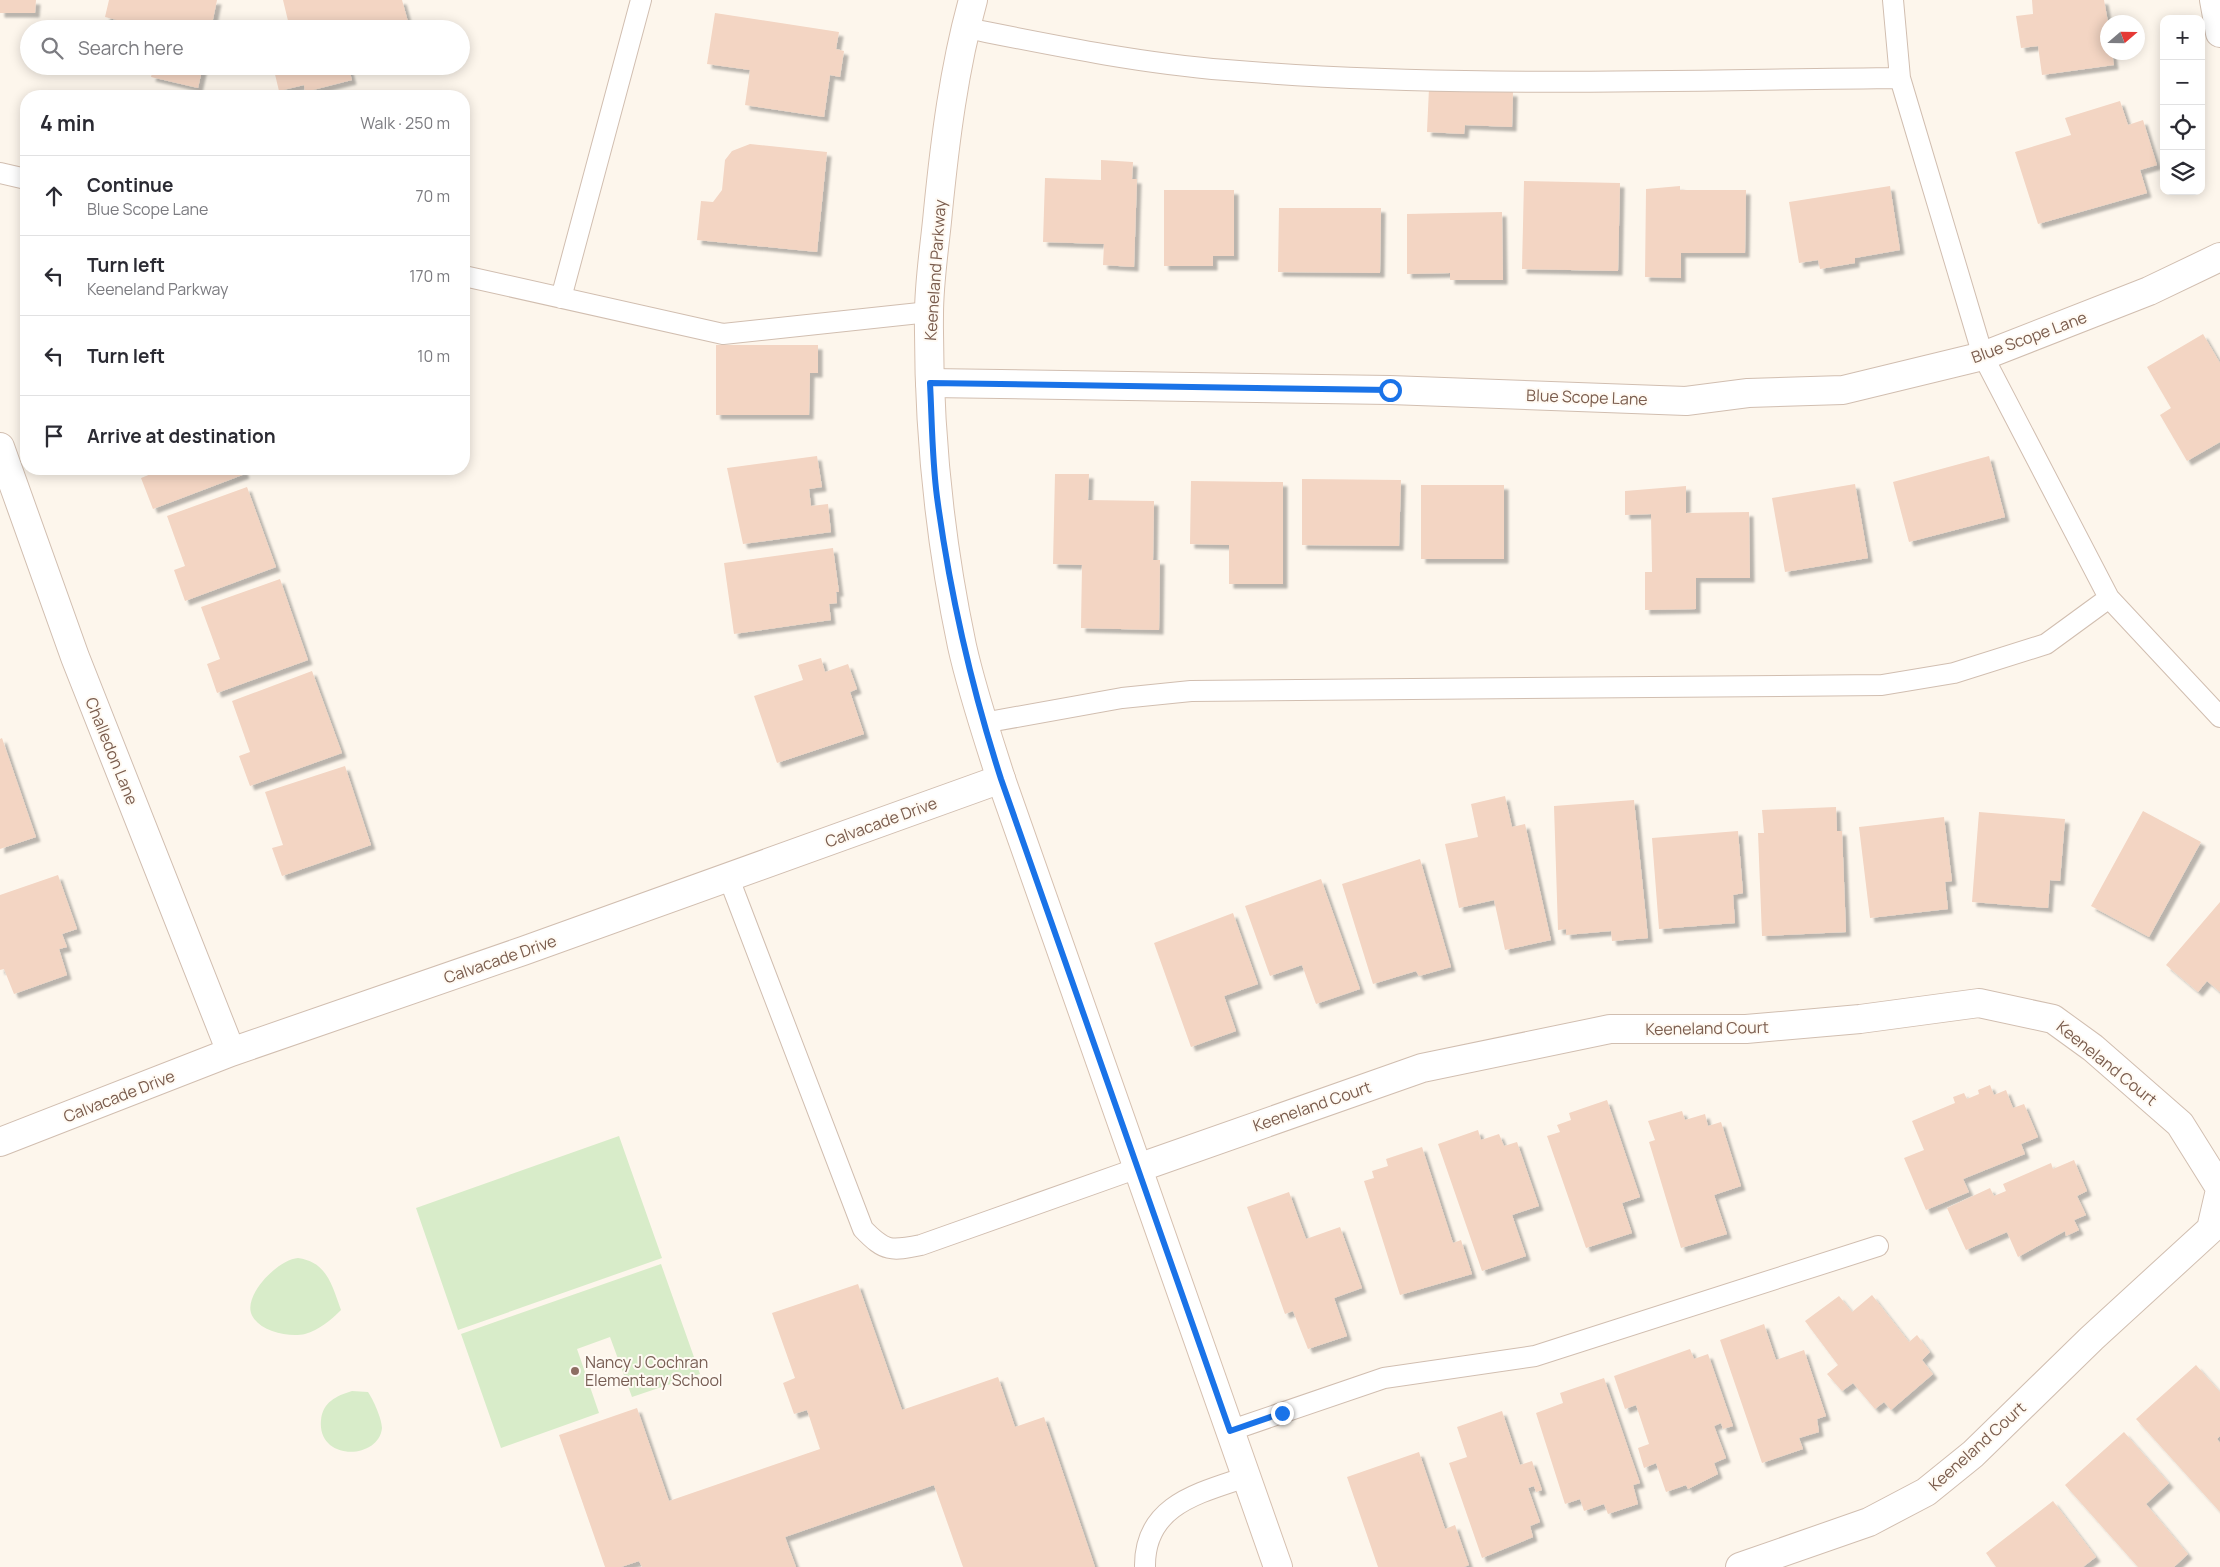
<!DOCTYPE html>
<html lang="en">
<head>
<meta charset="utf-8">
<style>
  :root { --surface:#fff; --page:#f2f2f3; --text:#2b2b33; --muted:#7c7c81; --line:#e1e1e2 }
  body { margin:0; font-family:Manrope,sans-serif; background:var(--page); color:var(--text) }
  .controls { position:absolute; right:15px; top:15px; display:grid; overflow:hidden; border-radius:10px; box-shadow:0 2px 12px #0003 }
  .controls button { width:45px; height:45px; display:grid; place-items:center; padding:0; border:0; border-bottom:1px solid var(--line); background:var(--surface); color:var(--text); font:25px sans-serif }
  .compass { position:absolute; left:2100px; top:15px; width:45px; height:45px; border-radius:50%; background:var(--surface); box-shadow:0 2px 12px #0003; rotate:70deg }
  .stop { position:absolute; width:15px; height:15px; margin:-11px; border:4px solid #1a73e8; border-radius:50%; background:#fff }
  .stop.end { background:#1a73e8; border-color:#fff; box-shadow:0 1px 5px #0008 }
  .list { margin:0; padding:0; list-style:none }
  h2 { display:flex; justify-content:space-between; align-items:center; height:65px; margin:0; padding:0 20px; font-size:21px }
  h2 small { font-size:16px; font-weight:400; color:var(--muted) }
  .list li { display:grid; grid-template-columns:32px 1fr auto; gap:15px; align-items:center; box-sizing:border-box; height:80px; padding:0 20px; border-top:1px solid var(--line) }
  .list b { display:block; font-size:19px; white-space:nowrap }
  .list p { margin:0; font-size:16px; white-space:nowrap; color:var(--muted) }
  .list em { font-size:16px; font-style:normal; color:var(--muted) }
  .icon { flex:none; width:28px; height:28px; fill:none; stroke:currentColor; stroke-width:2; stroke-linecap:round; stroke-linejoin:round }
  .map { position:relative; flex:none; width:2220px; height:1567px; overflow:hidden }
  .search { position:absolute; background:var(--surface); box-shadow:0 2px 12px #0003; left:20px; top:20px; width:450px; height:55px; display:flex; align-items:center; gap:12px; box-sizing:border-box; padding:0 18px; border-radius:28px; color:var(--muted); font-size:19px }
  .panel { position:absolute; background:var(--surface); box-shadow:0 2px 12px #0003; left:20px; top:90px; width:450px; height:385px; border-radius:20px }
  .map>svg:first-child { display:block }
  .green { fill:#d8ecc9 }
  .building { fill:#f3d5c3; filter:url(#shadow) }
  .lines { fill:none; stroke-linecap:round; stroke-linejoin:round }
  .lane-casing { stroke:#d1beb0; stroke-width:22 }
  .street-casing { stroke:#d1beb0; stroke-width:30 }
  .secondary-casing { stroke:#d6c0b0; stroke-width:30 }
  .lane { stroke:#fff; stroke-width:20 }
  .street { stroke:#fff; stroke-width:28 }
  .secondary { stroke:#fff; stroke-width:28 }
  .route { stroke:#1a73e8; stroke-width:6 }
  .education-dot { fill:#8d6e63; stroke:#fffaf3; stroke-width:2 }
  .labels { text-anchor:middle; stroke-width:4; stroke-linejoin:round; paint-order:stroke }
  .street-label { font-size:16px; fill:#7a5c4d; stroke:#fffaf3 }
  .education-label { font-size:16px; fill:#785e54; stroke:#fffaf3; text-anchor:start }
</style>
</head>
<body>
<div class="map">
<svg width="2220" height="1567" viewBox="0 0 2220 1567">
  <defs>
    <filter id="shadow"><feDropShadow dx="4.5" dy="4.5" stdDeviation="1" flood-color="#0004"/></filter>
  </defs>
  <rect width="100%" height="100%" fill="#fdf6ec"/>
  <path class="green" d="M619,1136L662,1258L458,1330L416,1208Z
    M298,1258C327,1262 332,1285 341,1310C331,1320 319,1330 305,1334C289,1338 257,1331 251,1313C245,1293 279,1259 298,1258Z
    M661,1264L700,1374L632,1397L610,1337L577,1349L599,1413L501,1448L461,1334Z
    M352,1391L368,1392C373,1399 382,1419 382,1428C379,1460 317,1462 321,1420C323,1402 336,1396 352,1391Z"/>
  <path class="building" d="M0,0H36L35,13H0Z
    M109,0H217L211,29H136L137,25L105,17Z
    M283,0H402L410,29H290Z
    M2032,0H2104L2108,22V52H2112L2114,65L2042,75L2038,46L2021,48L2016,16L2033,14Z
    M715,13L839,32L836,49L844,51L840,77L830,75L824,117L745,105L750,70L707,64Z
    M154,66H203L198,88L151,77Z
    M273,66H348L352,80L305,92L304,85L279,91Z
    M1429,88L1513,92L1512,127L1465,125L1464,134L1427,132Z
    M2120,101L2128,125L2143,120L2157,165L2140,170L2147,193L2038,224L2015,152L2071,135L2065,118Z
    M750,144L827,152L817,252L697,240L701,201L713,202L722,190L725,160L732,151Z
    M1101,160L1133,162L1132,179H1137L1134,267L1103,265L1104,244L1043,242L1045,178L1101,180Z
    M1524,181L1620,183L1618,271L1522,269Z
    M1680,186V190H1746L1745,253H1681V278L1645,277L1646,189Z
    M1890,186L1900,250L1855,258V263L1820,269L1818,260L1799,263L1789,202Z
    M1164,190H1234V256H1213V266H1164Z
    M1279,208H1381L1380,273L1278,272Z
    M1502,212L1503,280H1450V273L1407,274V214Z
    M2203,334L2220,363V442L2187,461L2160,415L2171,408L2147,367Z
    M716,345H818V373H810L809,415H716Z
    M817,456L822,487L809,489L811,506L828,504L831,532L743,544L727,468Z
    M1989,456L2005,517L1909,542L1893,482Z
    M155,469H243L245,474L153,509L141,478L156,472Z
    M1055,474H1089L1088,500L1154,501L1153,560H1160L1159,630L1081,628L1082,565L1053,564Z
    M1302,479L1401,480L1399,546L1302,545Z
    M1191,481L1283,482V584H1229V545L1190,544Z
    M1855,484L1868,558L1785,572L1772,498Z
    M1421,485H1504V559H1421Z
    M1686,486V513L1749,512L1750,578H1696V609L1645,610V572H1652L1651,514L1625,515V491Z
    M247,487L276,567L185,601L174,570L185,566L167,516Z
    M833,548L839,592H836L837,603L829,604L831,620L734,634L724,563Z
    M280,579L308,660L217,693L207,664L220,659L201,607Z
    M821,658L825,672L848,664L857,689L850,692L864,734L777,763L754,696L803,680L798,665Z
    M312,671L342,753L250,786L239,756L250,752L232,701Z
    M2,738L36,837L0,849V739Z
    M345,766L371,845L282,876L272,848L283,845L265,792Z
    M1505,796L1512,827L1525,824L1551,940L1505,950L1494,900L1459,908L1445,844L1478,837L1471,804Z
    M1634,800L1648,938L1612,941L1611,931L1566,935V929L1558,930L1554,806Z
    M1836,807L1837,831H1842L1846,932L1762,936L1758,833H1764L1762,810Z
    M2143,811L2201,842L2149,937L2091,906Z
    M1979,812L2065,819L2060,881L2050,880L2048,908L1972,902Z
    M1944,817L1952,881L1945,882L1948,909L1870,918L1859,827Z
    M1738,831L1743,893L1733,895L1735,923L1659,929L1652,838Z
    M1420,859L1451,967L1419,976L1416,971L1373,984L1342,884Z
    M58,875L77,929L62,934L67,947L59,949L67,975L14,994L4,969L0,970V895Z
    M1321,879L1360,989L1316,1004L1302,965L1270,976L1245,906Z
    M2220,902V992L2207,981L2198,992L2166,965Z
    M1233,913L1258,984L1224,996L1236,1031L1191,1047L1154,943Z
    M1990,1085L1994,1095L2006,1090L2013,1108L2024,1104L2038,1137L2021,1144L2025,1154L1963,1179L1969,1192L1926,1210L1904,1158L1924,1150L1912,1121L1955,1103L1953,1097L1964,1093L1967,1099L1979,1094L1978,1090Z
    M1607,1100L1640,1197L1622,1203L1632,1233L1586,1248L1547,1136L1560,1132L1557,1125L1571,1120L1569,1113Z
    M1682,1111L1685,1120L1705,1114L1708,1126L1721,1122L1741,1186L1714,1195L1727,1234L1681,1248L1649,1142L1655,1140L1648,1121Z
    M1478,1130L1481,1140L1499,1134L1504,1146L1517,1142L1539,1206L1512,1215L1526,1256L1482,1271L1438,1144Z
    M1422,1147L1453,1243L1461,1240L1472,1274L1400,1295L1364,1181L1374,1178L1372,1171L1388,1166L1386,1159Z
    M2074,1160L2087,1191L2077,1196L2086,1215L2074,1220L2079,1230L2066,1236L2065,1231L2018,1257L2007,1232L1966,1250L1947,1208L1990,1188L1994,1196L2006,1191L2003,1184L2051,1163L2053,1169Z
    M1289,1192L1306,1239L1340,1227L1362,1288L1334,1298L1347,1336L1308,1349L1293,1311L1285,1314L1247,1207Z
    M858,1284L902,1410L998,1377L1015,1427L1044,1417L1095,1567H963L934,1485L785,1537L796,1567H642L639,1561L621,1567H605L559,1435L637,1408L669,1501L820,1449L807,1410L794,1414L783,1383L795,1378L772,1313Z
    M1872,1295L1909,1342L1917,1335L1930,1352L1922,1360L1933,1374L1891,1410L1884,1402L1875,1409L1853,1383L1842,1391L1827,1374L1838,1365L1805,1321L1839,1296L1852,1312Z
    M1764,1324L1776,1360L1804,1350L1826,1416L1817,1419L1819,1432L1799,1438L1803,1449L1762,1463L1720,1340Z
    M1690,1349L1694,1359L1708,1354L1733,1426L1723,1429L1721,1423L1714,1426L1726,1458L1714,1463L1718,1474L1688,1489L1686,1485L1666,1492L1656,1463L1644,1468L1638,1448L1649,1444L1636,1405L1625,1409L1614,1376Z
    M2196,1365L2220,1392V1436L2217,1439L2220,1443V1512L2136,1419Z
    M1604,1378L1640,1483L1633,1485L1638,1504L1608,1514L1604,1504L1584,1511L1580,1499L1565,1504L1536,1413L1563,1403L1560,1393Z
    M1502,1411L1520,1465L1532,1461L1542,1490L1536,1492L1534,1486L1528,1488L1540,1522L1530,1526L1533,1537L1482,1558L1449,1463L1467,1457L1457,1427Z
    M2124,1432L2169,1483L2146,1504L2188,1554L2174,1567H2138L2065,1485Z
    M1419,1452L1445,1529L1455,1525L1469,1565L1464,1567H1378L1347,1477Z
    M2053,1501L2096,1557L2083,1567H1996L1986,1553Z"/>
  <g class="lines">
    <defs>
      <path id="lane" d="M1893,0L1900,78L1983,356L2109,598L2220,717
        M966,28C1052,45 1138,63 1226,70C1450,89 1675,80 1900,78
        M0,173L26,179
        M464,276L723,334L929,312
        M561,298L641,0
        M983,723L1122,698L1191,691L1882,685L1954,673L2046,644L2109,598
        M728,876L863,1229C885,1252 891,1251 921,1245L1138,1168
        M1229,1431L1384,1378L1535,1356L1878,1246
        M1145,1567C1144,1505 1199,1493 1246,1477"/>
      <path id="street" d="M2214,0L2220,33
        M930,383L1390,390L1686,401L1748,393L1843,390L1983,356L2149,291L2220,257
        M0,447L75,657L231,1052
        M0,1142L231,1052L523,951L1001,779
        M1138,1168L1422,1068L1610,1029H1746L1860,1019L1979,1003L2053,1019L2093,1048L2180,1124L2220,1188
        M1740,1567L1869,1522L1926,1492L1973,1454L2092,1338L2211,1229L2220,1190"/>
      <path id="secondary" d="M973,0C954,68 945,141 938,211C935,245 929,280 929,314C928,425 939,537 962,646C972,691 987,735 1001,779L1278,1567"/>
    </defs>
    <use href="#lane" class="lane-casing"/>
    <use href="#street" class="street-casing"/>
    <use href="#secondary" class="secondary-casing"/>
    <use href="#lane" class="lane"/>
    <use href="#street" class="street"/>
    <use href="#secondary" class="secondary"/>
  </g>
  <g class="lines">
    <path class="route" d="M1282,1413L1230,1431L1001,779C971,686 950,594 937,497C932,459 932,420 930,383L1390,390"/>
  </g>
  <circle class="education-dot" cx="575" cy="1371" r="5"/>
  <g class="labels">
    <g class="street-label">
      <text transform="translate(935 270) rotate(-86)" y="6">Keeneland Parkway</text>
      <text transform="translate(2029 337) rotate(-20)" y="6">Blue Scope Lane</text>
      <text transform="translate(1587 397) rotate(2)" y="6">Blue Scope Lane</text>
      <text transform="translate(112 751) rotate(68)" y="6">Challedon Lane</text>
      <text transform="translate(881 822) rotate(-20)" y="6">Calvacade Drive</text>
      <text transform="translate(500 959) rotate(-19)" y="6">Calvacade Drive</text>
      <text transform="translate(1707 1028) rotate(-1)" y="6">Keeneland Court</text>
      <text transform="translate(2107 1063) rotate(39)" y="6">Keeneland Court</text>
      <text transform="translate(119 1096) rotate(-21)" y="6">Calvacade Drive</text>
      <text transform="translate(1312 1106) rotate(-19)" y="6">Keeneland Court</text>
      <text transform="translate(1977 1446) rotate(-42)" y="6">Keeneland Court</text>
    </g>
    <g class="education-label">
      <text x="585" y="1368">Nancy J Cochran<tspan x="585" dy="18">Elementary School</tspan></text>
    </g>
  </g>
</svg>
<div class="controls">
<button>+</button>
<button>−</button>
<button><svg class="icon" aria-label="locate" viewBox="0 0 24 24"><circle cx="12" cy="12" r="6"/><path d="M12 2v4M12 18v4M2 12h4M18 12h4"/></svg></button>
<button><svg class="icon" aria-label="layers" viewBox="0 0 24 24"><path d="M12 4l9 5-9 5-9-5zM3 14l9 5 9-5"/></svg></button>
</div>
<svg class="compass" viewBox="-18 -18 36 36"><path d="M0-13l5 13h-10z" fill="#e53935"/><path d="M0 13l5-13h-10z" fill="#7c7c81"/></svg>
<div class="stop" style="left:1390px;top:390px"></div>
<div class="stop end" style="left:1282px;top:1413px"></div>
<div class="search"><svg class="icon" aria-label="search" viewBox="0 0 24 24"><circle cx="10" cy="10" r="6"/><path d="M15 15l6 6"/></svg>Search here</div>
<section class="panel">
<h2>4 min<small>Walk · 250 m</small></h2>
<ul class="list">
<li><svg class="icon" aria-label="ahead" viewBox="0 0 24 24"><path d="M12 20V5M6 11l6-6 6 6"/></svg><div><b>Continue</b><p>Blue Scope Lane</p></div><em>70 m</em></li>
<li><svg class="icon" aria-label="left" viewBox="0 0 24 24"><path d="M17 20v-9H6M10 6l-5 5 5 5"/></svg><div><b>Turn left</b><p>Keeneland Parkway</p></div><em>170 m</em></li>
<li><svg class="icon" aria-label="left" viewBox="0 0 24 24"><path d="M17 20v-9H6M10 6l-5 5 5 5"/></svg><div><b>Turn left</b></div><em>10 m</em></li>
<li><svg class="icon" aria-label="arrive" viewBox="0 0 24 24"><path d="M6 21V4h12l-3 4 3 4H6"/></svg><div><b>Arrive at destination</b></div></li>
</ul>
</section>
</div>
</body>
</html>
